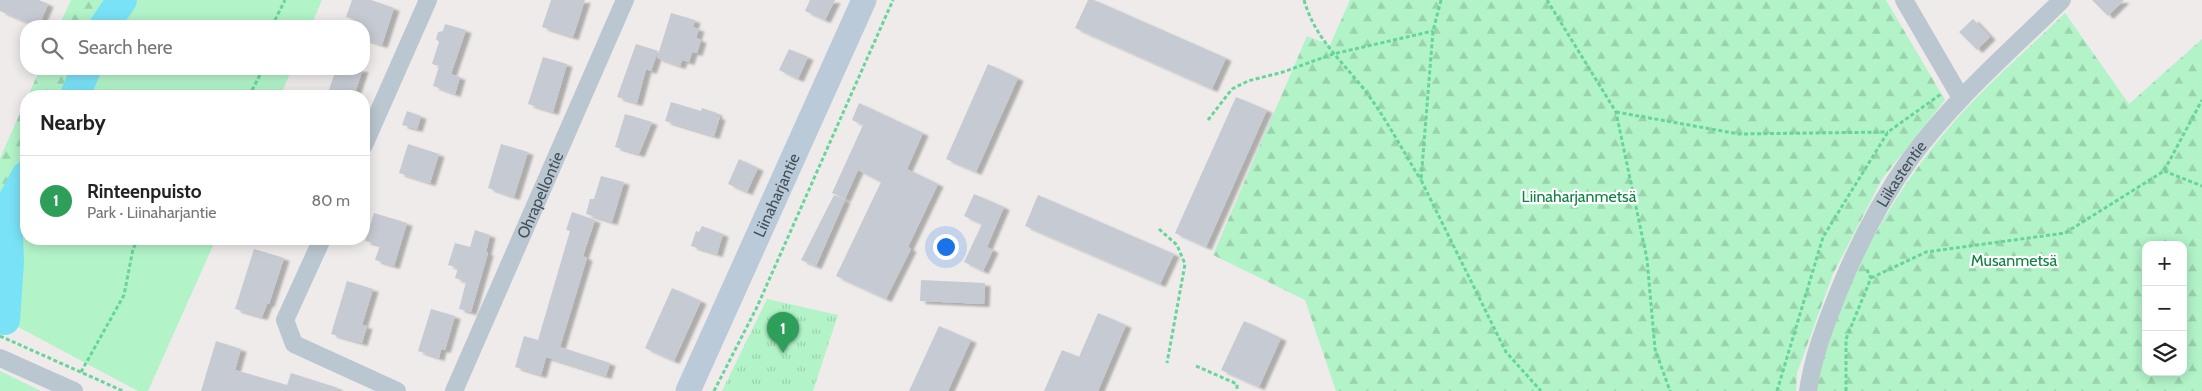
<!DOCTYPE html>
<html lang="en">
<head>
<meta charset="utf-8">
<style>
  :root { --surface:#fff; --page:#f6f6f6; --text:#222; --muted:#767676; --line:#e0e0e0; --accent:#ea580c }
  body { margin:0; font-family:Cabin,sans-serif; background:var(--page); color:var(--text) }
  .controls { position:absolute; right:15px; bottom:15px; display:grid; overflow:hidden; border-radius:10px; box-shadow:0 2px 12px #0003 }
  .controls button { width:45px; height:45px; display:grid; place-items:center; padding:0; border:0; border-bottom:1px solid var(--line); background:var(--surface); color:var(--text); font:25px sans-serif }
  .you { position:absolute; left:945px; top:246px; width:18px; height:18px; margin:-12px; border:4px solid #fff; border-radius:50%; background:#1a73e8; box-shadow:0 0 0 8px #1a73e833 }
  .badge { display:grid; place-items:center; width:32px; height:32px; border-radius:50%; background:var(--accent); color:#fff; font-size:16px; font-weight:700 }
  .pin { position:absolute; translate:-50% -41px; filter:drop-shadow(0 1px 2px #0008) }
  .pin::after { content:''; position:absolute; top:26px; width:18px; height:15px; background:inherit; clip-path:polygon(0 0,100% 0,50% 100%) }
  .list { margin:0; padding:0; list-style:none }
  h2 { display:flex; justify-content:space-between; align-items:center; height:65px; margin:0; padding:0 20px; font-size:21px }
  h2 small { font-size:16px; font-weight:400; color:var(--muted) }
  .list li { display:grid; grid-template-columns:32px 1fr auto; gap:15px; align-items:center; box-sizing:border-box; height:90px; padding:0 20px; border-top:1px solid var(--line) }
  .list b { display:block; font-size:19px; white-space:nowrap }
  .list p { margin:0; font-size:16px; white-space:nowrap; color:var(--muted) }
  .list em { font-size:16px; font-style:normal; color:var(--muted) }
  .icon { flex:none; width:28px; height:28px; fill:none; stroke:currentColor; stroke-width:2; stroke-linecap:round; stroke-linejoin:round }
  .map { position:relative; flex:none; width:2202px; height:391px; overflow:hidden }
  .search { position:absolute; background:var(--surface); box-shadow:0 2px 12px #0003; left:20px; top:20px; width:350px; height:55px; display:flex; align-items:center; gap:12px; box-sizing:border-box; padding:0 18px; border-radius:20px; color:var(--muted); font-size:19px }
  .panel { position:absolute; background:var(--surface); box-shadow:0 2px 12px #0003; left:20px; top:90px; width:350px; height:155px; border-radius:20px }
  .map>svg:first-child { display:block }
  .grass { fill:#b2f3c8 }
  .forest { fill:url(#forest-firs); fill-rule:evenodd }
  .park { fill:url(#park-tufts) }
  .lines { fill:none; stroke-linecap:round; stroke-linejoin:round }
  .river { stroke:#7ae2f6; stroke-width:30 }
  .building { fill:#c6cad2; filter:url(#shadow) }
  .path { stroke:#67d599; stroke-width:3; stroke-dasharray:4 2.5; stroke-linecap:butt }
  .street { stroke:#bac7d0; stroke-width:18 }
  .secondary { stroke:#bbcad8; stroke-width:25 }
  .labels { text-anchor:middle; stroke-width:4.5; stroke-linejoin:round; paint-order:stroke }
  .street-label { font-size:16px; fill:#42505b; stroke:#fff }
  .park-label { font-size:16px; fill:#0c8341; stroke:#fff }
</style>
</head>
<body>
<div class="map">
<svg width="2202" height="391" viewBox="0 0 2202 391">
  <defs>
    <pattern id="forest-firs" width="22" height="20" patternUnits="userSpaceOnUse" patternTransform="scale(1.25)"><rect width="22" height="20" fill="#b2f3c8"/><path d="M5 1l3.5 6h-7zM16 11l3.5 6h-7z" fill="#9ad2ae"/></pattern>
    <pattern id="park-tufts" width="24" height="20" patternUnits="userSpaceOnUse" patternTransform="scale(1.25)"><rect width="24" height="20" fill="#b2f3c8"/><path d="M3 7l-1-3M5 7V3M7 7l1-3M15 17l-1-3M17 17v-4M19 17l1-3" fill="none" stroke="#9ad2ae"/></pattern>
    <filter id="shadow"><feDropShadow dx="5.5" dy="3" stdDeviation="1" flood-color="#0004"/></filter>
  </defs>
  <rect width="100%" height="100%" fill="#efebeb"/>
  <path class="grass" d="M122,0H322L311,26H104Z
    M86,69H292L280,96H75Z
    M26,176V239H216L148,391H138L5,320L9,262L7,211Z
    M0,371L41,391H0Z"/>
  <path class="forest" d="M71,0H122L104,26H59Z
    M1350,0H1886L1945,100L1882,179L1833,274L1797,373L1796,391H1336L1305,300L1213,255L1307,36L1330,45Z
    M2065,13L2129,104L2202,39V391H1816C1832,296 1896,185 1961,114C1993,79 2030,47 2065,13ZM2146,245H2183V372H2146Z
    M40,69H86L75,96H28Z
    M26,100V176L7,211L9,262L5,320L0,318V158Z"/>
  <path class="park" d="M767,299L838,315L813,391H722Z"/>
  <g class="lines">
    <path class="river" d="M104,26L122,0
      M75,96L86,69
      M5,320L9,262L7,211L26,176"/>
  </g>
  <path class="building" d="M0,0H39L48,4L39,26H35L0,11Z
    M352,0H371L394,8L382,45L364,39V26H361L362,22L346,17Z
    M551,0H585L573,37L542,27Z
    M810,0H835L825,20L805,11Z
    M1088,0H1094L1226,58L1212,89L1075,28Z
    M2092,0H2124L2108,16Z
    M671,13L695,20L693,27L699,29L696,38L701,40L697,53L692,52L689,62L682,60L680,66L657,58Z
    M1973,19L1990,37L1977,50L1959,32Z
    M445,24L466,30L451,74L460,77L455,94L433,86L439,66L432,64L439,42L436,39L438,32L443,31Z
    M636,44L658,51L651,71L646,69L637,103L617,97Z
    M789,49L808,57L798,79L779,70Z
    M543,57L567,64L553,112L528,104Z
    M988,64L1018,78L976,172L946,159Z
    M336,69H363L354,96H327Z
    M1236,97L1267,110L1206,247L1175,233Z
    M671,102L701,111L702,108L717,113L716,116L720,117L714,136L665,121Z
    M859,103L923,133L907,169L938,184L908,247L911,249L886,299L836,276L881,182L858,170L845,199L832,193L863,125L852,120Z
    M407,111L421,116L417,129L402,125Z
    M625,114L652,122L639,154L615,147Z
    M408,144L439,154L430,183L399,173Z
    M501,144L528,152L514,197L488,188Z
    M739,159L758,168L747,192L728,184Z
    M601,176L624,182L612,222L586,214L590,199H594Z
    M974,194L1004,207L987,247L993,250L983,271L964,262L982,224L964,216Z
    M834,195L845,200L816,266L801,260Z
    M1038,195L1174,254L1160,284L1025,226Z
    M572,212L595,220L583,256L587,258L560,347L610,363L606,376L546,357L541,375L515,367L524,336L538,340L570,231L566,230Z
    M374,213L407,223L394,266L375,260L380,245L365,241Z
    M702,226L723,234L717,254L691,246L696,231L699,232Z
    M475,230L490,235L486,252L488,253L471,312L459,309L466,282L455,278L458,268L448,265L455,243L470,247Z
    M254,249L284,258L269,304H267L262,317L235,309Z
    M921,280L985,283L984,304L920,301Z
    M347,281L373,289L362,325L367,326L362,343L331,334Z
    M672,288L701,301L674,361L645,348Z
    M431,309L455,316L445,350L441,349L439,358L418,351Z
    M1098,313L1126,325L1098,391H1044L1062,350L1079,357Z
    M1244,321L1281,338L1259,387L1221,370Z
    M939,326L971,340L948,391H909Z
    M216,341L241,349L235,370L287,385L291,373L338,388L337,391H201Z"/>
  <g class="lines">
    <path class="path" d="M1304,0C1315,38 1340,59 1363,88C1385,116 1402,150 1421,180
      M1441,0L1433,31L1421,180L1506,352L1541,391
      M1547,0L1616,112L1647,259L1655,349L1670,391
      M272,26L285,0
      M249,96L263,69
      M1616,112L1739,134L1888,132
      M1208,120L1232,89L1248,81L1283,72L1333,54L1433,31
      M2164,171L2202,186
      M1159,229L1177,245L1185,264L1167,363
      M1871,278L1926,252L2065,233L2164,171L2202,100
      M0,336L123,391
      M1196,366L1237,384V391
      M81,372L124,295L133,249L138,239
      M714,391L757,307L893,0
      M1777,391L1823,237L1888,132L1941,94
      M1846,391V339L1871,278L1866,268"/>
    <g class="street">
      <path d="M1904,0L1961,98"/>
      <path d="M364,145L428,0"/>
      <path d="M322,239L285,320L294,344L397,391"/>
      <path d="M0,358L74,391"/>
      <path id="s1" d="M454,391L625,0"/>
      <path id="s2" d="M1808,391C1813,356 1825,326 1838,293C1857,246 1880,201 1910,159C1953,100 2010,51 2062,0"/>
    </g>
    <path class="secondary" id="s3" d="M688,391L864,0"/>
  </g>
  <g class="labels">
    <g class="street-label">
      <text dy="6" stroke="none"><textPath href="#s2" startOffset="238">Liikastentie</textPath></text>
      <text dy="6" stroke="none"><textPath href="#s3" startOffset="215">Liinaharjantie</textPath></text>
      <text dy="6" stroke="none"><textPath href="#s1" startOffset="214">Ohrapellontie</textPath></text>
    </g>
    <g class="park-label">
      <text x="1579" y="202">Liinaharjanmetsä</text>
      <text x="2014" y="266">Musanmetsä</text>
    </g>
  </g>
</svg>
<div class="controls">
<button>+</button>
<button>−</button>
<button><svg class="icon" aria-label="layers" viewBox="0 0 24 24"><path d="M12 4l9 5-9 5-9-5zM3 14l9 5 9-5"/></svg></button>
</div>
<div class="you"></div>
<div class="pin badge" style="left:783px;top:353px;background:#2e9e5b">1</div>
<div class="search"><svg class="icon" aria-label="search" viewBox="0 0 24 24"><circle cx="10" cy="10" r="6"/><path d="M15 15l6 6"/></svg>Search here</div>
<section class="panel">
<h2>Nearby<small></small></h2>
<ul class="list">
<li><span class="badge" style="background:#2e9e5b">1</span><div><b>Rinteenpuisto</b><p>Park · Liinaharjantie</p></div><em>80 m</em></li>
</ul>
</section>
</div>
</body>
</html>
